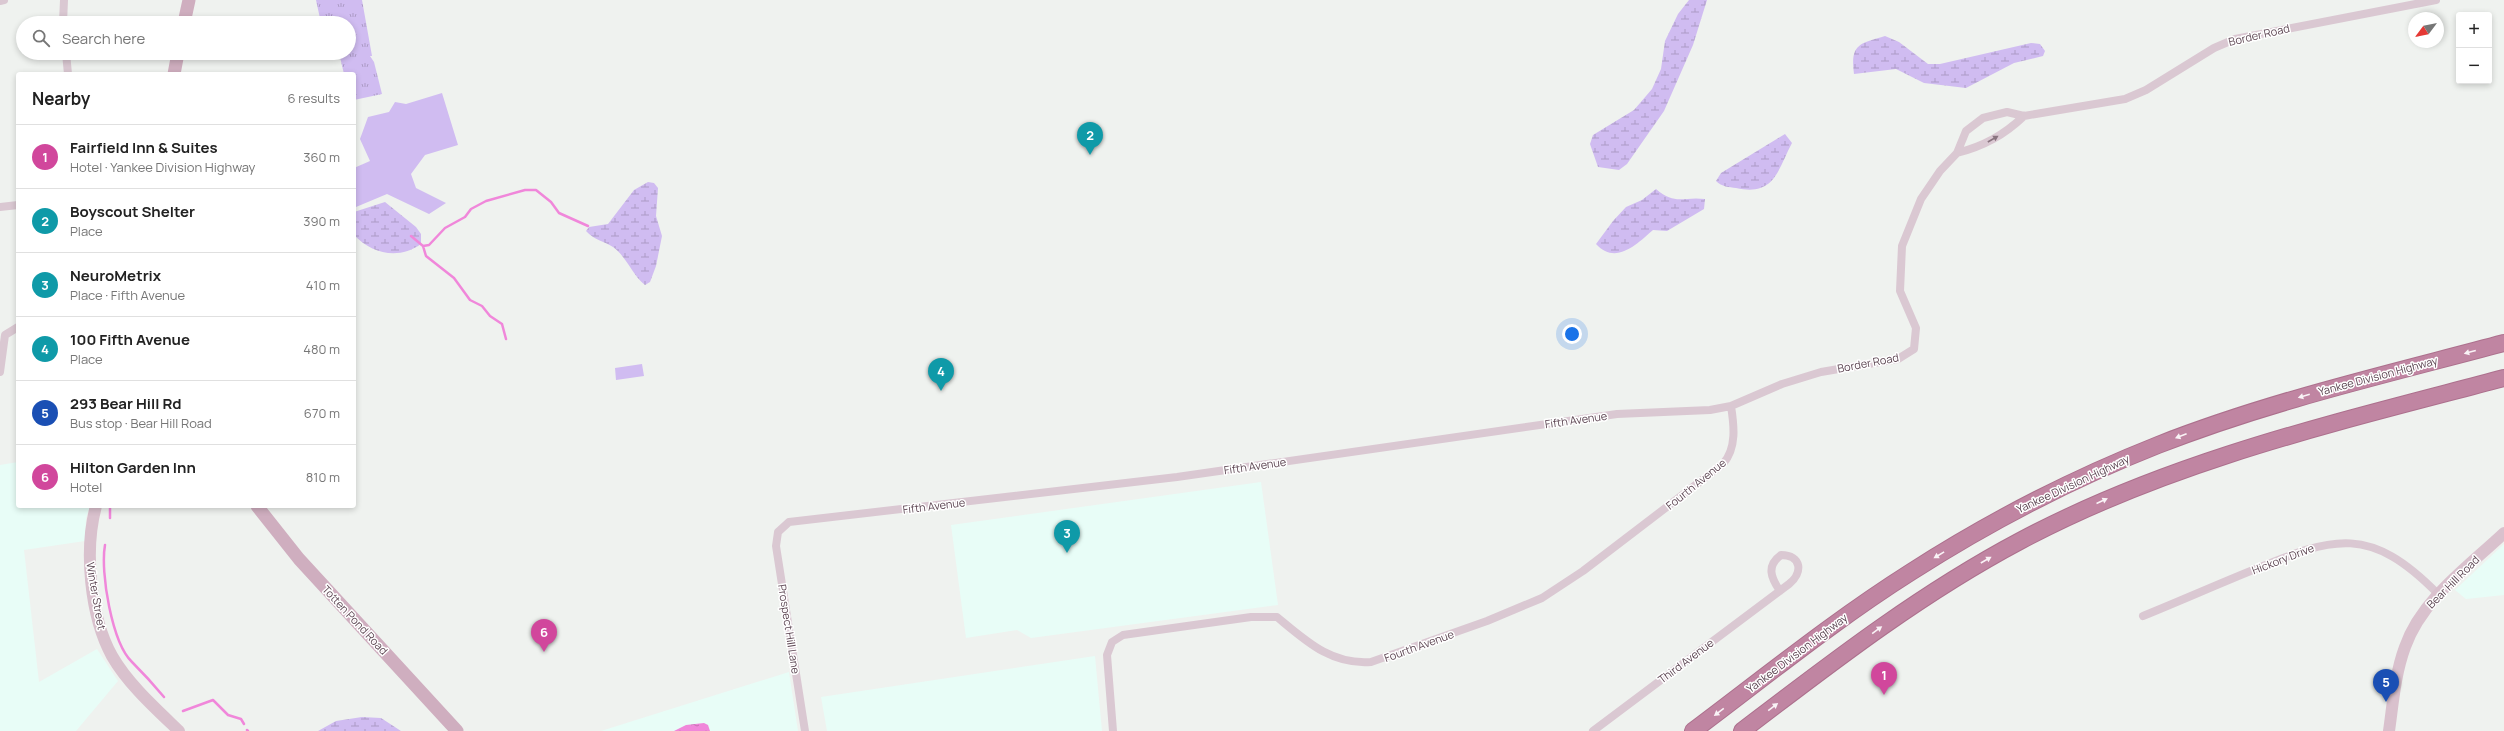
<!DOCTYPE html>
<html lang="en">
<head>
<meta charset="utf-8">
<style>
  :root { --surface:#fff; --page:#f2f2f2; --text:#222; --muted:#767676; --line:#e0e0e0; --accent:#e91271 }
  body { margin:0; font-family:Manrope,sans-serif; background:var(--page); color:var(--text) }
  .controls { position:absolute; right:12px; top:12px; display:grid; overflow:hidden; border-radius:4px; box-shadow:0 2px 6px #0003 }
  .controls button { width:36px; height:36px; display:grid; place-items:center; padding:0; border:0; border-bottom:1px solid var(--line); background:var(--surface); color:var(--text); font:20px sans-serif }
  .compass { position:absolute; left:2408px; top:12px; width:36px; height:36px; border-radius:50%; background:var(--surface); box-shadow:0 2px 6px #0003; rotate:238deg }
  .you { position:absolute; left:1572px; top:334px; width:14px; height:14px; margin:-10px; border:3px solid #fff; border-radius:50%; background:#1a73e8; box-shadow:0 0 0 6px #1a73e833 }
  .badge { display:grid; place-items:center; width:26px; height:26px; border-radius:50%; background:var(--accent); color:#fff; font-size:13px; font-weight:700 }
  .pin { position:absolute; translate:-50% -33px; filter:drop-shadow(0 1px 2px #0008) }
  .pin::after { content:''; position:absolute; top:21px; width:14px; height:12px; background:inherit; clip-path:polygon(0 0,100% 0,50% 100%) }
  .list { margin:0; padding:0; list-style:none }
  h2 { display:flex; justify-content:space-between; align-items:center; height:52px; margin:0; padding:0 16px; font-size:17px }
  h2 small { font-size:13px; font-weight:400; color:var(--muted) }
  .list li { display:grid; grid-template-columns:26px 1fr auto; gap:12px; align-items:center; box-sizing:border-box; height:64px; padding:0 16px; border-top:1px solid var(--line) }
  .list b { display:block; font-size:15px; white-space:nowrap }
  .list p { margin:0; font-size:13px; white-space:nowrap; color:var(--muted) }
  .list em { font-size:13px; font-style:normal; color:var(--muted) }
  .icon { flex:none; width:22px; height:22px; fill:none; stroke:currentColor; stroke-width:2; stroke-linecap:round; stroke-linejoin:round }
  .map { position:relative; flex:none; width:2504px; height:731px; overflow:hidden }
  .search { position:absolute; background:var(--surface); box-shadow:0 2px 6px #0003; left:16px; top:16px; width:340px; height:44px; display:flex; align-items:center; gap:10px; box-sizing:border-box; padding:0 14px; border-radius:22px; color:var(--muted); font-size:15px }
  .panel { position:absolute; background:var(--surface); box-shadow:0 2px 6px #0003; left:16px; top:72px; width:340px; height:436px; border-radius:4px }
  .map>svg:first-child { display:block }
  .commercial { fill:#e8fdf7 }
  .grass { fill:#d0bcf1 }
  .wetland { fill:url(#wetland-marsh) }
  .park { fill:url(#park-tufts) }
  .water { fill:url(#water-ripples) }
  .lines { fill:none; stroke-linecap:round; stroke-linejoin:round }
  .stream { stroke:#f087da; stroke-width:2.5 }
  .highway-casing { stroke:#ac708d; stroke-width:18 }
  .street { stroke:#dac8d2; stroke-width:8 }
  .secondary { stroke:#d9c1cd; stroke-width:12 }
  .primary { stroke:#cfaebf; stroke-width:13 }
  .highway { stroke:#c085a2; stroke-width:16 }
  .oneway { fill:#89747f }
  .oneway2 { fill:#f9f3f6 }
  .labels { text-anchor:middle; stroke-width:3; stroke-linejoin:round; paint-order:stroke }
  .street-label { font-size:11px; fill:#5d4653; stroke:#fff }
</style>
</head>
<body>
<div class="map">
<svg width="2504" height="731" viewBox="0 0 2504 731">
  <defs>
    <pattern id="wetland-marsh" width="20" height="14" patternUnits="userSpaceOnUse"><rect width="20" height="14" fill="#d0bcf1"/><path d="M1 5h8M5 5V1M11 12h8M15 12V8" fill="none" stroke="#ac9bc6"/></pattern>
    <pattern id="park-tufts" width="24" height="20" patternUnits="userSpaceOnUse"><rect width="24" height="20" fill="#d0bcf1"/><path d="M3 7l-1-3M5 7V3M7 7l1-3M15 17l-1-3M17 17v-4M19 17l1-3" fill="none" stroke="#ac9bc6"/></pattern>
    <pattern id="water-ripples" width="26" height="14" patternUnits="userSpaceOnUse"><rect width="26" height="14" fill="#f087da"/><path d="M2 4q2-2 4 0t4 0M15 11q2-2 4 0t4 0" fill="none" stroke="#c670b3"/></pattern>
  </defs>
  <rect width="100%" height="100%" fill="#eff2ef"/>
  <path class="commercial" d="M18,462V506H90L86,518L85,541L24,550L39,682L97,649L118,681L76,731H0V465Z
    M1261,482L1278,605L1031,638L1017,630L966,638L951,525Z
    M2504,544V595L2466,599L2455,590Z
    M1095,656L1102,731H827L821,697Z
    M789,672L798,731H601Z"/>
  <path class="grass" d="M442,93L458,145L425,155L411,174L416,188L446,203L429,214L387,194L356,207L354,202V168L370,161L360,139L368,117L389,112L395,102L406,104Z
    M642,364L644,376L616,380L615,368Z"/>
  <path class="wetland" d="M1689,0H1707L1693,45L1664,111L1627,164L1619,170L1598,167L1590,144L1593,135L1634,110L1652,89L1661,69L1665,41L1678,14Z
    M1885,36L1899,42L1928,64H1940L2031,43L2040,44L2045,51L2043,56L2014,63L1966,88L1924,83L1896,69L1854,74C1850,43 1860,44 1885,36Z
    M1785,134L1792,143C1778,168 1776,197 1736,188C1729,187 1722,187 1716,181L1721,173Z
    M648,182L654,183L658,188L656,216L662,236L656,266L650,282L645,285C632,275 627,257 613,247C604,241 594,240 586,231L589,227L608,224L634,190Z
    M1656,189C1676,206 1683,196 1705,199L1704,209L1667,231L1653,230C1638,243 1616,266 1596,244L1613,221L1626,207L1642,200Z
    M385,202L416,227L421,234V244C399,260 372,254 354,235V212Z
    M362,717L381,718L401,731H318L336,721Z"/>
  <path class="park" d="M316,0H362L372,56H370L374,62L382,94L354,100V74H344L339,53H349V23H321Z"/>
  <path class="water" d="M704,723L708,725L710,731H674L686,725Z"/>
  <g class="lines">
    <path class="stream" d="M411,236L423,246L429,245L445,228L465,217L471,209L486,201L525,190H536L551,202L559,213L588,226
      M423,246L426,256L454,278L470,300L482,306L490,316L502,324L506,339
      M110,518V506
      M105,545C100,572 112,643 132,662C143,673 154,685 164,697
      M183,711L213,700L228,715L241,719L244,724
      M247,730L248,731"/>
    <defs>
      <path id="highway" d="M1693,731C1765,677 1835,620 1911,572C1989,522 2072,479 2158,445C2270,401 2388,374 2504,343
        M1742,731C1831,663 1920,594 2020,541C2172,460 2338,422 2504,378"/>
    </defs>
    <use href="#highway" class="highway-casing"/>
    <path class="street" d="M0,1L4,0
      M63,23L64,0
      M66,53L68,74
      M1957,153C1984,146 2004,135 2024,116
      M0,207L18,205
      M0,372L5,335L18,327
      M2143,616C2180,601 2216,585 2253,570C2335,536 2370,525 2438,594
      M805,731L776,546L778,532L789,522L1177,477L1617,414L1710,410L1731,406L1782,384L1821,372L1898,359L1914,349L1916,328L1900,291L1902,246L1921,199L1940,171L1957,153L1966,131L1983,118L2007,112L2024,116L2125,99L2146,90L2214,48L2235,39L2436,0
      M1113,731L1107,655L1112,642L1123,635L1251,617H1277C1306,641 1331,665 1371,662L1487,621L1542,598L1583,571L1723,464C1737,448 1734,425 1731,406
      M1593,731C1658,682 1723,633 1789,584C1803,573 1802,555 1781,555C1766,566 1771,578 1780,591"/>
    <path class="secondary" d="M96,506C84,550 90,616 112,656C128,684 156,709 179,731
      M2389,731C2393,703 2395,674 2405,647C2422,599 2468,567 2504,533"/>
    <path class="primary" d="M184,23L189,0
      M174,74L178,53
      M257,506L299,559L457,731"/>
    <use href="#highway" class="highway"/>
  </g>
  <defs><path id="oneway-solid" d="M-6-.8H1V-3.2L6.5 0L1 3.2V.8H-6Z"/></defs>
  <use class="oneway" href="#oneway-solid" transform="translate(1993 139) rotate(-30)"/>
  <g class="oneway2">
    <use href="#oneway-solid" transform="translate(2470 352) rotate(165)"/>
    <use href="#oneway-solid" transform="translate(2304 396) rotate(164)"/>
    <use href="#oneway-solid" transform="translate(2181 436) rotate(159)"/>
    <use href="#oneway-solid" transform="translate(2102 501) rotate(-24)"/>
    <use href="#oneway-solid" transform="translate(1939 555) rotate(149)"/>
    <use href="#oneway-solid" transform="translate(1986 560) rotate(-30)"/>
    <use href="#oneway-solid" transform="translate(1877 630) rotate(-36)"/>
    <use href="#oneway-solid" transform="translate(1773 707) rotate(-37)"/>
    <use href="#oneway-solid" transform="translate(1719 712) rotate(143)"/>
  </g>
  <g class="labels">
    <g class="street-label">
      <text transform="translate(2259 35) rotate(-13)" y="4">Border Road</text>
      <text transform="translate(1868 363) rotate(-11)" y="4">Border Road</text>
      <text transform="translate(2378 376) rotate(-15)" y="4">Yankee Division Highway</text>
      <text transform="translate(1576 420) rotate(-8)" y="4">Fifth Avenue</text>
      <text transform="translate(1255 466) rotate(-8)" y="4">Fifth Avenue</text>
      <text transform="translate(1696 484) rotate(-39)" y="4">Fourth Avenue</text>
      <text transform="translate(2073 484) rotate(-25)" y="4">Yankee Division Highway</text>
      <text transform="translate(934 506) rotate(-7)" y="4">Fifth Avenue</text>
      <text transform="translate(2283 559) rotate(-21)" y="4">Hickory Drive</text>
      <text transform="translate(2453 582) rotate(-45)" y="4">Bear Hill Road</text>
      <text transform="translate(96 596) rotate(80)" y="4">Winter Street</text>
      <text transform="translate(355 620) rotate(47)" y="4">Totten Pond Road</text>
      <text transform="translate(789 629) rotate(81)" y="4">Prospect Hill Lane</text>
      <text transform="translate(1419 646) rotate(-20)" y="4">Fourth Avenue</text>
      <text transform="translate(1797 653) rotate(-37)" y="4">Yankee Division Highway</text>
      <text transform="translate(1686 661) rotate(-37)" y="4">Third Avenue</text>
    </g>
  </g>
</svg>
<div class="controls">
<button>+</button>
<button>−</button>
</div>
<svg class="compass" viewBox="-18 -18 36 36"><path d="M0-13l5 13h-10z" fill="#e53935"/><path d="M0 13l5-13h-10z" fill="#767676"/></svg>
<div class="you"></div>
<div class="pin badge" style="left:1884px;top:695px;background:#d1479c">1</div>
<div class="pin badge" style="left:1090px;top:155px;background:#0f9aa8">2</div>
<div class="pin badge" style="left:1067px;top:553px;background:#0f9aa8">3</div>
<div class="pin badge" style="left:941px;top:391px;background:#0f9aa8">4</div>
<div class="pin badge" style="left:2386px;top:702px;background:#1a4fb4">5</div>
<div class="pin badge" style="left:544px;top:652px;background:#d1479c">6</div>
<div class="search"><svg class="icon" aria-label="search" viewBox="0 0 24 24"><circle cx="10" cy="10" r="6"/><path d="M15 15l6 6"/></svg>Search here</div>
<section class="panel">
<h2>Nearby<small>6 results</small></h2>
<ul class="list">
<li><span class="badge" style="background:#d1479c">1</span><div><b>Fairfield Inn &amp; Suites</b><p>Hotel · Yankee Division Highway</p></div><em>360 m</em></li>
<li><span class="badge" style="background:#0f9aa8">2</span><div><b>Boyscout Shelter</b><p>Place</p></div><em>390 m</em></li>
<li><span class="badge" style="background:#0f9aa8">3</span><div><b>NeuroMetrix</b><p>Place · Fifth Avenue</p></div><em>410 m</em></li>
<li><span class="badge" style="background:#0f9aa8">4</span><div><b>100 Fifth Avenue</b><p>Place</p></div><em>480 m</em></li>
<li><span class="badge" style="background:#1a4fb4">5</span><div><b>293 Bear Hill Rd</b><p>Bus stop · Bear Hill Road</p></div><em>670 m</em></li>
<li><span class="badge" style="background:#d1479c">6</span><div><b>Hilton Garden Inn</b><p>Hotel</p></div><em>810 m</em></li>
</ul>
</section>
</div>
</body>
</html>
